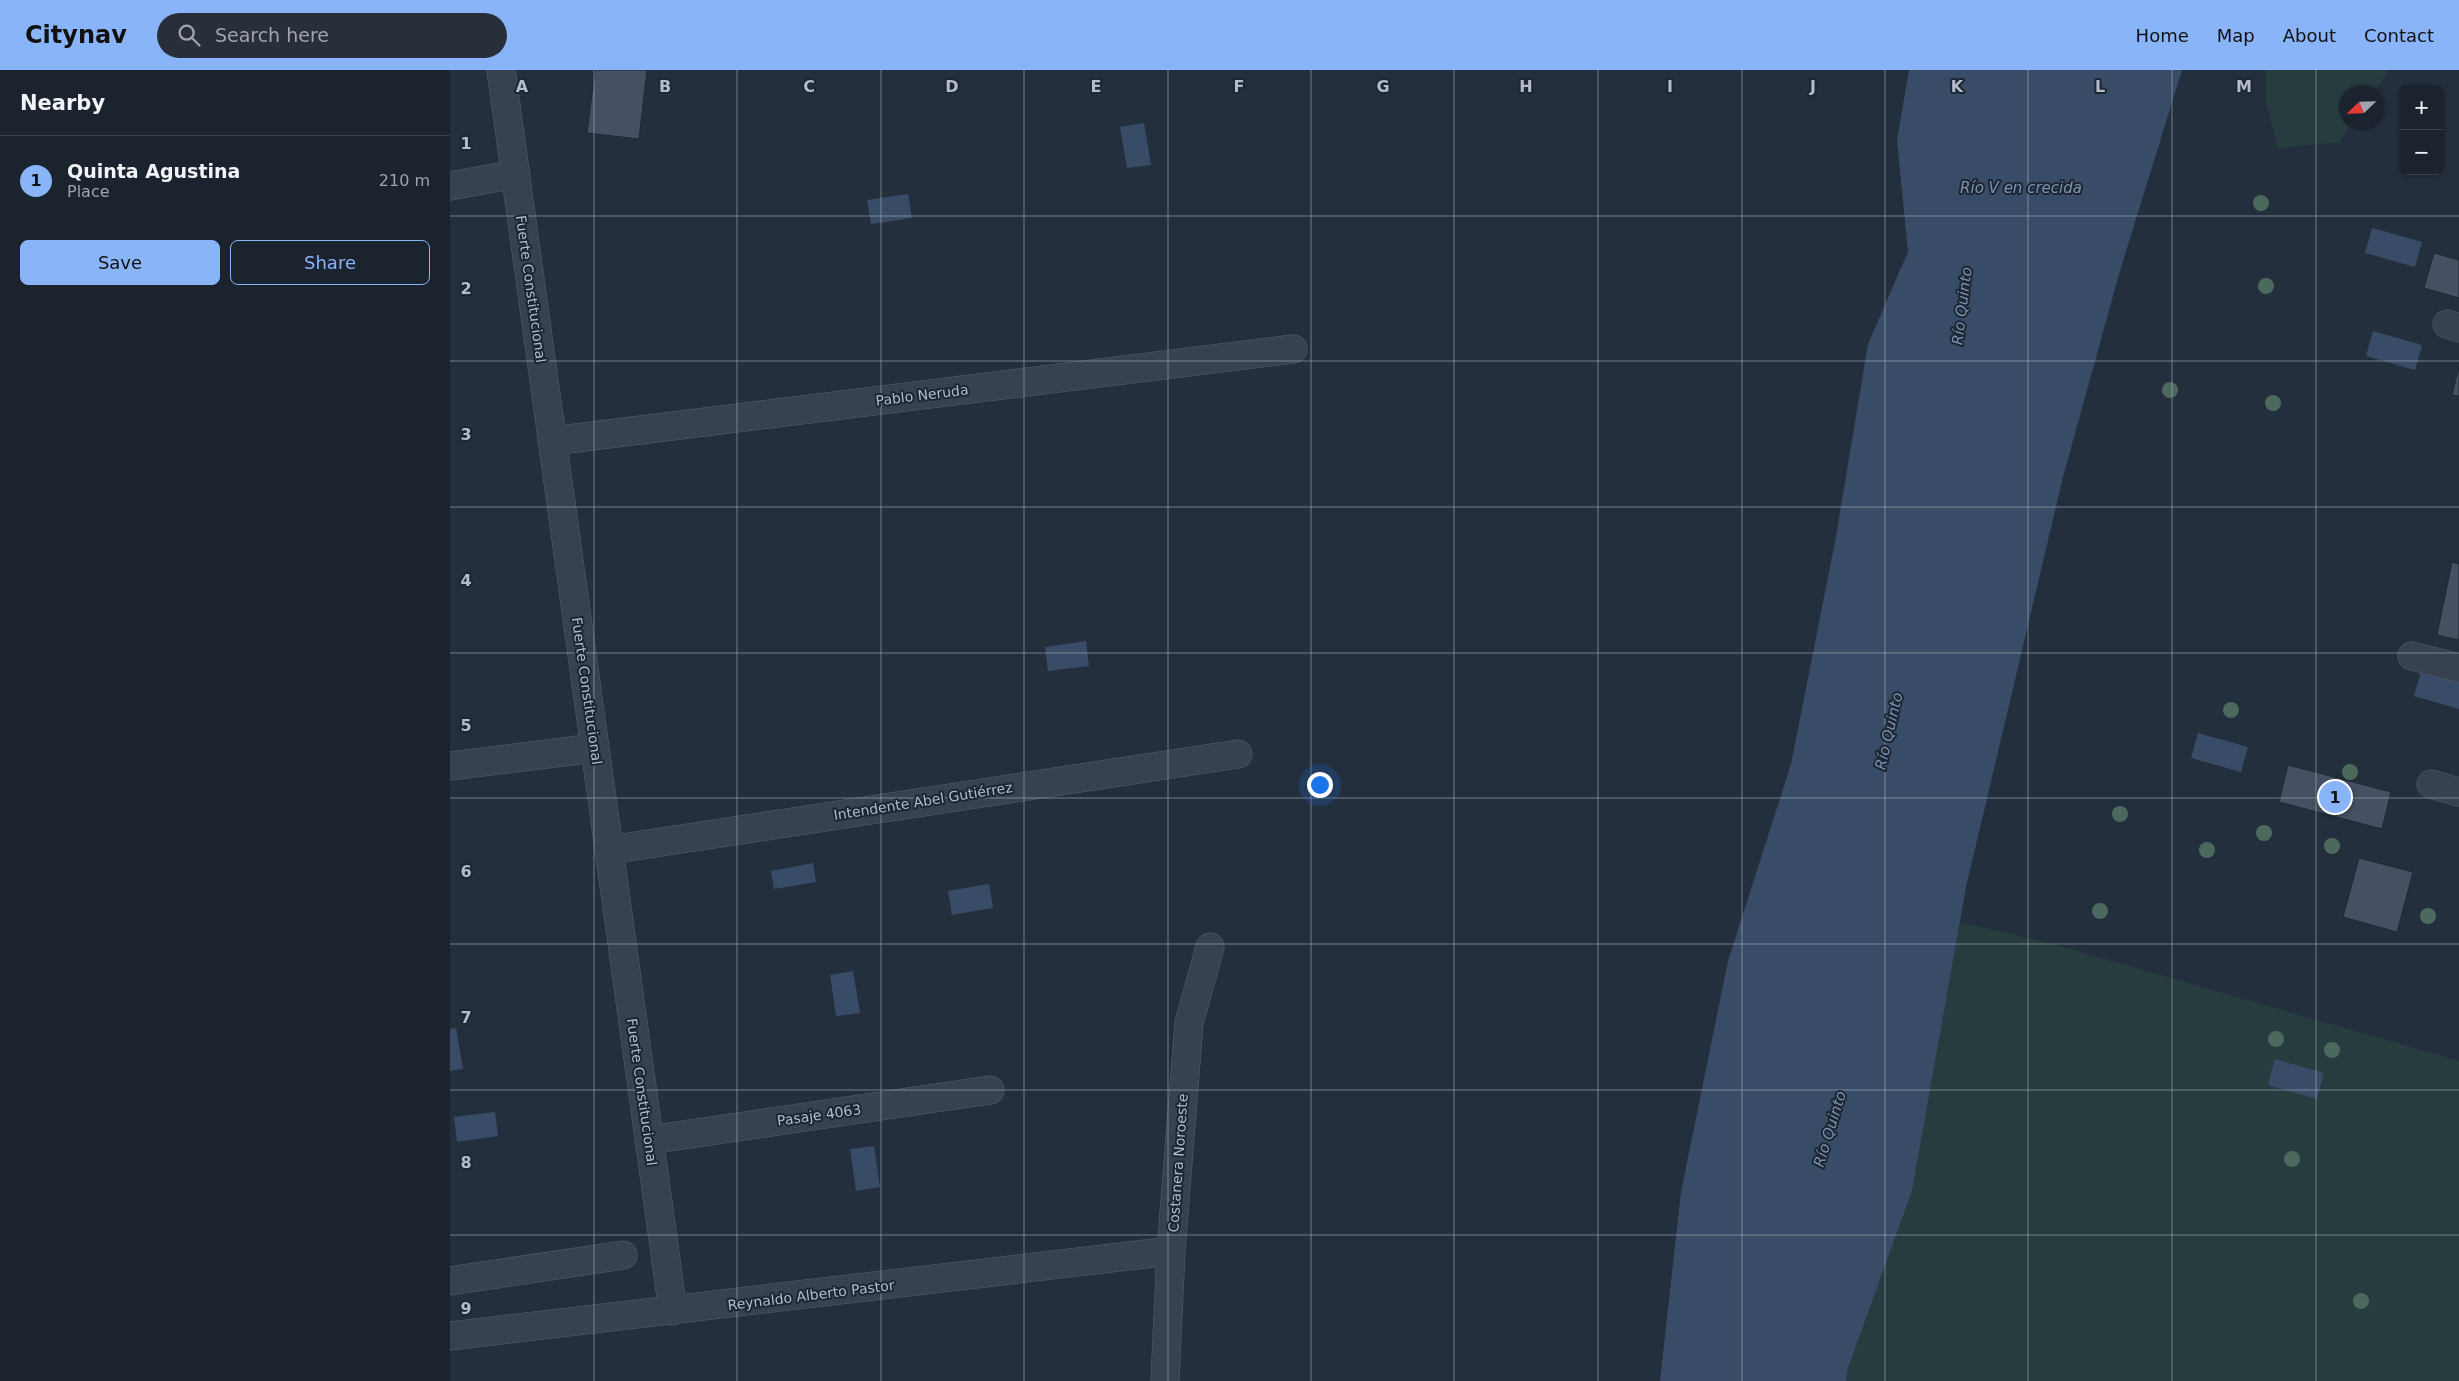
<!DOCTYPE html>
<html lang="en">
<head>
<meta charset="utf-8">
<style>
  :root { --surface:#1b232e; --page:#282f3a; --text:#f1f3f6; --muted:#a0a4aa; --line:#39404a; --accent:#8ab4f8 }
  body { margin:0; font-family:"DejaVu Sans",sans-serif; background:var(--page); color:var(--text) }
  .controls { position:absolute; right:15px; top:15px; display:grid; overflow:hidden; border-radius:8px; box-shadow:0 1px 4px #0004 }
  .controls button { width:45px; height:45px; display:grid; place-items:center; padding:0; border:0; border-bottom:1px solid var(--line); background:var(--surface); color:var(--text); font:25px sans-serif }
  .compass { position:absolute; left:1889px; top:15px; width:45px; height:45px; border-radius:50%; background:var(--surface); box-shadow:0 1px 4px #0004; rotate:247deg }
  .you { position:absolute; left:869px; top:714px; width:18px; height:18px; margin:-12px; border:4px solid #fff; border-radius:50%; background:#1a73e8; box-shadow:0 0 0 8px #1a73e833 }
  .badge { display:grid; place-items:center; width:32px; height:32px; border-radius:50%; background:var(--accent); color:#111; font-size:16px; font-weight:700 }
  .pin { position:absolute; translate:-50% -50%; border:2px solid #fff; box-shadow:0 1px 5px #0006 }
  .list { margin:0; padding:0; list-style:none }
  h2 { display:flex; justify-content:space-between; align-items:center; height:65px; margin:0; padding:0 20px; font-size:21px }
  h2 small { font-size:16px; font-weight:400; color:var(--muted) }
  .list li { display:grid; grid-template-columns:32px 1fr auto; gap:15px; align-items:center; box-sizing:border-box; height:90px; padding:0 20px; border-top:1px solid var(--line) }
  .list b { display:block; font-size:19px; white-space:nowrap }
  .list p { margin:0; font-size:16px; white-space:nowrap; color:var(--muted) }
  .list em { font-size:16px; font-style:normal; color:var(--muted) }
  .actions { display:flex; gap:10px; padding:15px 20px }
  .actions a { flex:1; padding:11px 0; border:1px solid var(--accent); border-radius:8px; text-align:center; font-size:18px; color:var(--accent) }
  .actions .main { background:var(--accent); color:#111 }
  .icon { flex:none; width:28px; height:28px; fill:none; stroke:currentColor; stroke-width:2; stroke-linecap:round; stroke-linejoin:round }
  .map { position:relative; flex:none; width:2009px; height:1311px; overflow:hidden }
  header { display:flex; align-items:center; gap:30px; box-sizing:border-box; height:70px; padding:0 25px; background:var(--accent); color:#111 }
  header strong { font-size:24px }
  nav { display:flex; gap:28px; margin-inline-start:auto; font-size:18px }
  .search { width:350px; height:45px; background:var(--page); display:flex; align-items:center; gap:12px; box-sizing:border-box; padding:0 18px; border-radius:28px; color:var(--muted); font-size:19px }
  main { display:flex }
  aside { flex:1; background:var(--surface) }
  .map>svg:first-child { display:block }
  .green { fill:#263c3f }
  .water { fill:#394c67 }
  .building { fill:#455162; stroke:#1f2835 }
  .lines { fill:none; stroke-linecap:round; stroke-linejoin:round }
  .minor-casing { stroke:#565f6c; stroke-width:29 }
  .minor { stroke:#38414e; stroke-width:28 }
  .tree { fill:#4b6a5d }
  .grid { fill:none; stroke:#b4bcc9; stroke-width:1; stroke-opacity:0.55 }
  .labels { text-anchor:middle; stroke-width:4; stroke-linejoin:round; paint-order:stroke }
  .street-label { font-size:14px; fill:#b4bcc9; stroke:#1d2633 }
  .water-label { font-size:15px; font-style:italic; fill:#7c92b1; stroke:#1d2633 }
  .grid-label { font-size:16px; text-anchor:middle; font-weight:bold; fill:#b4bcc9; stroke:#1d2633; stroke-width:4; stroke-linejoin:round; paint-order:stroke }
</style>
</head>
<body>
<header>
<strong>Citynav</strong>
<div class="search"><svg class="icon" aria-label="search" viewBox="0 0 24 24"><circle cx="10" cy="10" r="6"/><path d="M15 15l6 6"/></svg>Search here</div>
<nav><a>Home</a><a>Map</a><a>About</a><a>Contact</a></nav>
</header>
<main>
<aside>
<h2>Nearby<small></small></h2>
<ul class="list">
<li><span class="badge">1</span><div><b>Quinta Agustina</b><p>Place</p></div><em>210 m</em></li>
</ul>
<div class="actions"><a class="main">Save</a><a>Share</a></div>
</aside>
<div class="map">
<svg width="2009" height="1311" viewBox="0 0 2009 1311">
  <rect width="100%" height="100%" fill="#242f3e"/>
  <path class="green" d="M1816,0H1939L1924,22H1896V52L1903,53L1889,72L1828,78L1816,33Z
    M1509,852L1599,873L2009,991V1311H1396L1398,1298L1462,1121Z"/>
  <path class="water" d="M1459,0H1732L1669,204L1613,407L1516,817L1462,1121L1398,1298L1396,1311H1210L1231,1122L1278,891L1341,694L1385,472L1418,274L1458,182L1447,70Z
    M694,53L701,95L677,98L670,57Z
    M458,124L462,148L421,154L417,130Z
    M1922,158L1972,172L1965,197L1915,183Z
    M1923,261L1972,275L1965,300L1916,286Z
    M636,571L639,596L598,601L595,577Z
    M1971,601L2009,612V639L1964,626Z
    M1748,663L1798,677L1791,702L1741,688Z
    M363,793L366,812L324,819L321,801Z
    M539,814L543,838L502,845L498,821Z
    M403,901L410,943L386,946L380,905Z
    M6,958L13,999L0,1001V959Z
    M1825,989L1874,1003L1867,1029L1818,1015Z
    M45,1042L48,1066L7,1072L4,1047Z
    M424,1076L430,1117L406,1121L400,1079Z"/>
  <path class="building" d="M145,0H197L189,69L137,63Z
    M1984,183L2009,190V228L1974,218Z
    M2009,296V326L2002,325Z
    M2002,492L2009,494V570L1987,565Z
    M1838,695L1941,722L1932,759L1829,732Z
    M1909,788L1963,802L1947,862L1893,847Z"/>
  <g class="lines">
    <defs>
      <path id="minor" d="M51,0L223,1241
        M0,116L66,104
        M1997,254L2009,258
        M102,371L843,279
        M1962,586L2009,598
        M0,696L145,678
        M1981,714L2009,722
        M159,780L788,684
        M199,1070L540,1020
        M0,1211L173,1185
        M0,1266L721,1181
        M715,1311L721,1181L739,953L760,877"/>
    </defs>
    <use href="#minor" class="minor-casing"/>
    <use href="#minor" class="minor"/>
  </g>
  <g class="tree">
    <circle cx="1811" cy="133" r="8"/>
    <circle cx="1816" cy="216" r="8"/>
    <circle cx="1720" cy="320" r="8"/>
    <circle cx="1823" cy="333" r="8"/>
    <circle cx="1781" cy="640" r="8"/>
    <circle cx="1900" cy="702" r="8"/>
    <circle cx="1670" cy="744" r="8"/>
    <circle cx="1814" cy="763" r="8"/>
    <circle cx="1882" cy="776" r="8"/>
    <circle cx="1757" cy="780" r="8"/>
    <circle cx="1650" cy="841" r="8"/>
    <circle cx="1978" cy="846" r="8"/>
    <circle cx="1826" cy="969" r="8"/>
    <circle cx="1882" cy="980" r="8"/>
    <circle cx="1842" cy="1089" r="8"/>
    <circle cx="1911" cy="1231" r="8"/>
  </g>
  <path class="grid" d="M144,0V1311M287,0V1311M431,0V1311M574,0V1311M718,0V1311M861,0V1311M1004,0V1311M1148,0V1311M1292,0V1311M1435,0V1311M1578,0V1311M1722,0V1311M1866,0V1311M0,146H2009M0,291H2009M0,437H2009M0,583H2009M0,728H2009M0,874H2009M0,1020H2009M0,1165H2009"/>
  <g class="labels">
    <g class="street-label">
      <text transform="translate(81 219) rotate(82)" y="5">Fuerte Constitucional</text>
      <text transform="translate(472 325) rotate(-7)" y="5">Pablo Neruda</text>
      <text transform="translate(137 621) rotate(82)" y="5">Fuerte Constitucional</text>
      <text transform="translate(473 731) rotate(-9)" y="5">Intendente Abel Gutiérrez</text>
      <text transform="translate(192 1022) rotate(82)" y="5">Fuerte Constitucional</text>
      <text transform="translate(369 1045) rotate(-8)" y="5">Pasaje 4063</text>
      <text transform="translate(728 1093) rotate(-86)" y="5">Costanera Noroeste</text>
      <text transform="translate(361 1225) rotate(-7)" y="5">Reynaldo Alberto Pastor</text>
    </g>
    <g class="water-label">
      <text x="1571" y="123">Río V en crecida</text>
      <text transform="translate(1512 236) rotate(-83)" y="5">Río Quinto</text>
      <text transform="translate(1439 661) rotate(-77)" y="5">Río Quinto</text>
      <text transform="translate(1380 1059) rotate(-73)" y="5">Río Quinto</text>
    </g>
  </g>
  <g class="grid-label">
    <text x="72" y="22">A</text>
    <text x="215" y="22">B</text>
    <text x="359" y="22">C</text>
    <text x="502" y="22">D</text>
    <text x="646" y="22">E</text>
    <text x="789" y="22">F</text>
    <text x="933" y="22">G</text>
    <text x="1076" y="22">H</text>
    <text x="1220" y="22">I</text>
    <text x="1363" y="22">J</text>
    <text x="1507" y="22">K</text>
    <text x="1650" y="22">L</text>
    <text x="1794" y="22">M</text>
    <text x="16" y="79">1</text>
    <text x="16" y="224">2</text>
    <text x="16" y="370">3</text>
    <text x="16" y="516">4</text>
    <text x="16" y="661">5</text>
    <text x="16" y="807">6</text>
    <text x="16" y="953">7</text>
    <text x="16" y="1098">8</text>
    <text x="16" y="1244">9</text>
  </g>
</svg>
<div class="controls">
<button>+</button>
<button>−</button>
</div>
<svg class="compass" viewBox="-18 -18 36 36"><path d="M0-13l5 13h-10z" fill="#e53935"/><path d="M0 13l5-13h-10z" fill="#a0a4aa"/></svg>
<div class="you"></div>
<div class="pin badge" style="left:1885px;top:727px">1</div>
</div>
</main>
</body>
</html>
